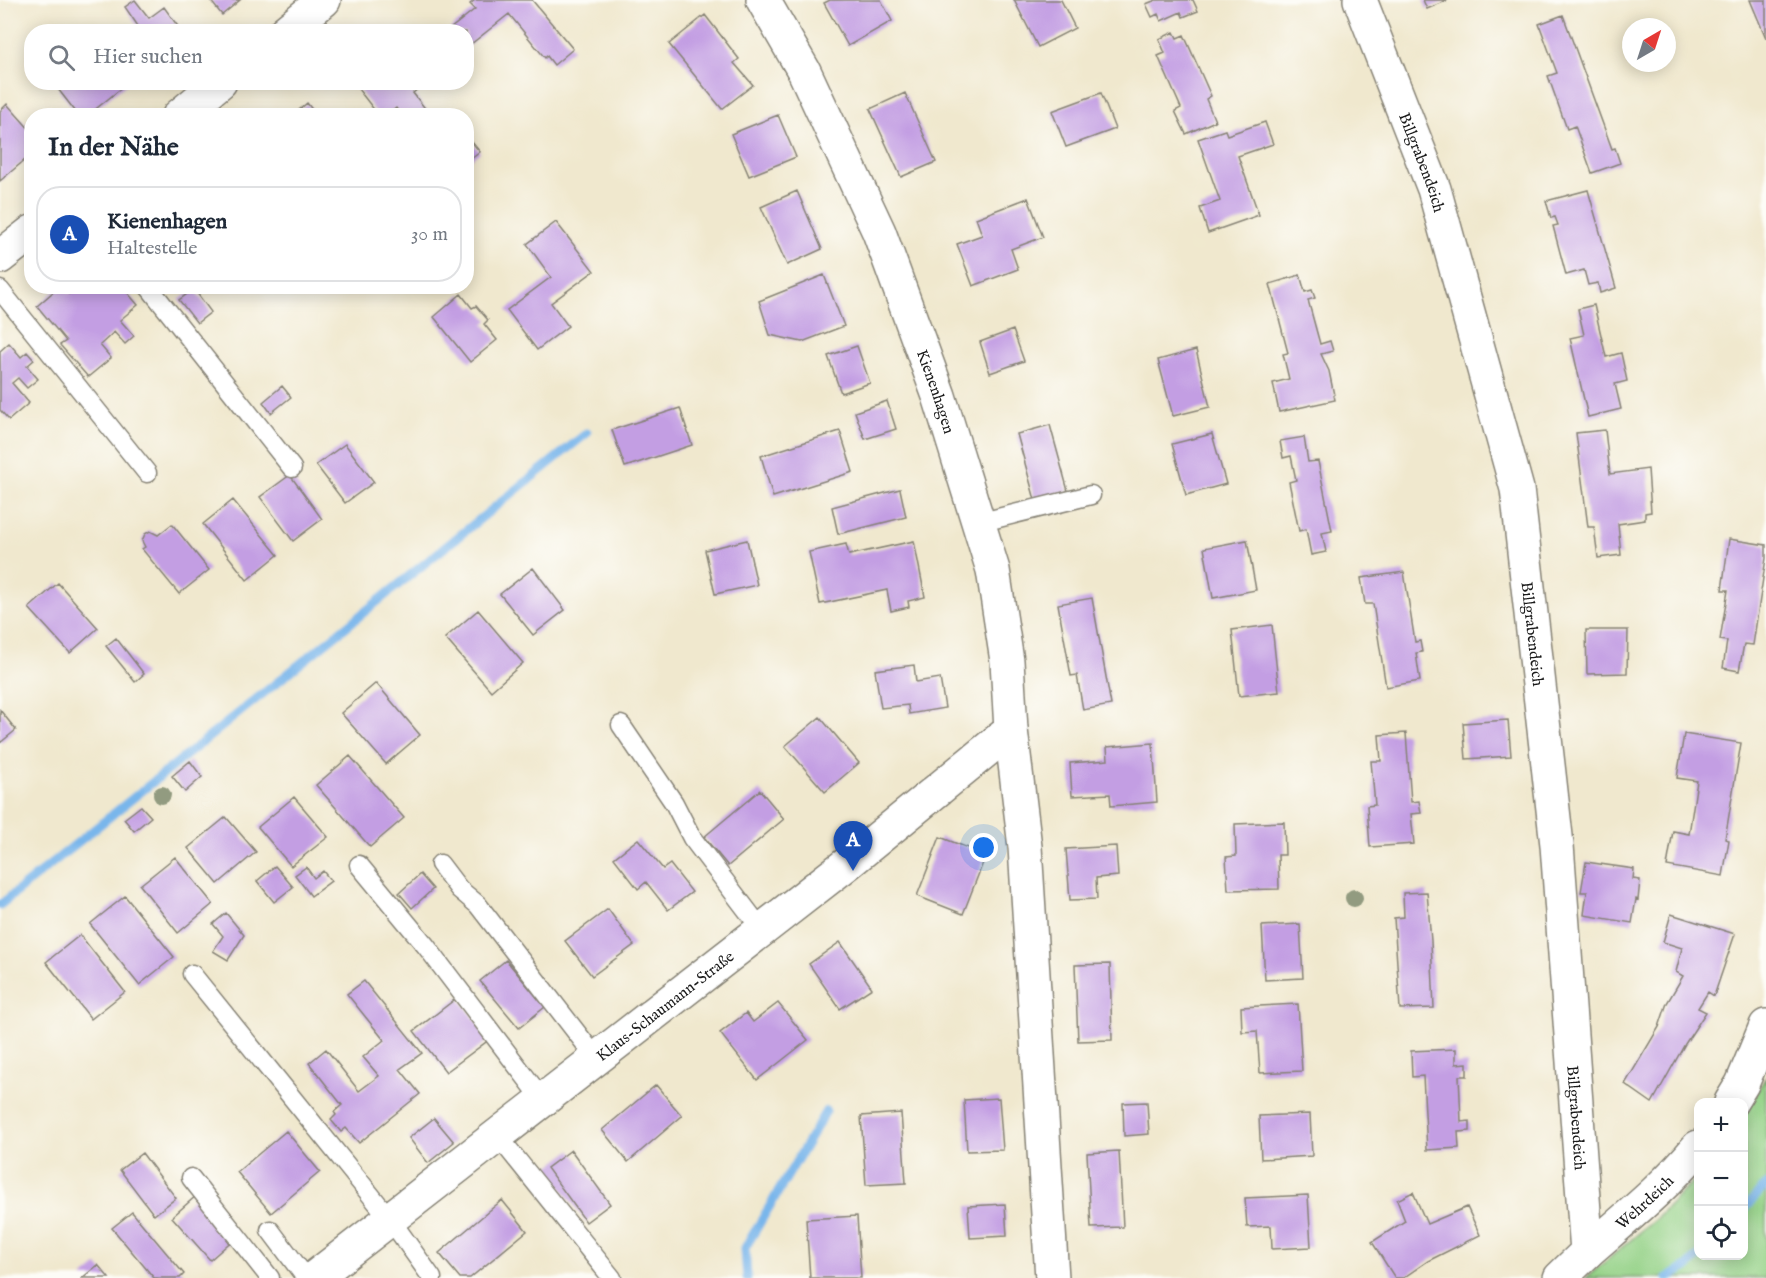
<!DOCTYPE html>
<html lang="de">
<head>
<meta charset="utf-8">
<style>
  :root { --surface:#fff; --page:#f6f6f7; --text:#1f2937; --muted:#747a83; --line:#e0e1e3; --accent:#1f6fb2 }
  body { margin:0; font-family:"IM FELL English",serif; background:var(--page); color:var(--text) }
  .controls { position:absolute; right:18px; bottom:18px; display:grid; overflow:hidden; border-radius:12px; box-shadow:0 3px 15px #0003 }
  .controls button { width:54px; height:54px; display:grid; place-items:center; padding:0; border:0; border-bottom:2px solid var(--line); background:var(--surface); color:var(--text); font:30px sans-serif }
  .compass { position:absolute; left:1622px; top:18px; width:54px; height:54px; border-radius:50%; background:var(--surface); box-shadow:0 3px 15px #0003; rotate:39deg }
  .you { position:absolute; left:984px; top:848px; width:21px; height:21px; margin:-15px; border:4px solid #fff; border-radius:50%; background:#1a73e8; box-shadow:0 0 0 9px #1a73e833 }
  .badge { display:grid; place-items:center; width:39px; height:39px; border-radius:50%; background:var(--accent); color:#fff; font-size:20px; font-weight:700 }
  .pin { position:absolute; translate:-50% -50px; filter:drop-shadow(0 2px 3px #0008) }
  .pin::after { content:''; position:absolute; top:32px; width:21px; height:18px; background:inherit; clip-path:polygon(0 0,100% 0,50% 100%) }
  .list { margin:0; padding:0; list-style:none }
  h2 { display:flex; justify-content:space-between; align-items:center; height:78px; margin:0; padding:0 24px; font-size:26px }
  h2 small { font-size:20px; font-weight:400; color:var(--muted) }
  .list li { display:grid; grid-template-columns:39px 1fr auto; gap:18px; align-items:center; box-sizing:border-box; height:96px; margin:0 12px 12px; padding:0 12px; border:2px solid var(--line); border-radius:24px }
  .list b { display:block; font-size:22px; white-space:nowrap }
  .list p { margin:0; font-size:20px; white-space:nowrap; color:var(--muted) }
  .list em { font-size:20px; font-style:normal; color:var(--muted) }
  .icon { flex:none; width:33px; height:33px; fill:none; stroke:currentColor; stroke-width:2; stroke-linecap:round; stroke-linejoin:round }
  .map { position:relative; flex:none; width:1766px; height:1278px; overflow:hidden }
  .search { position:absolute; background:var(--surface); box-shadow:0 3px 15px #0003; left:24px; top:24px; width:450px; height:66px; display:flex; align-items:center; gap:15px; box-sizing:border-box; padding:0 21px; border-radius:24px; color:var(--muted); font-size:22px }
  .panel { position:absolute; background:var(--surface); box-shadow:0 3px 15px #0003; left:24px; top:108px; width:450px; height:186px; border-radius:24px }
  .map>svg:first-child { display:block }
  .green { fill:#94d287; stroke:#587752; stroke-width:1.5 }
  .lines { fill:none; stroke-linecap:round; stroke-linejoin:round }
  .stream { stroke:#79b6eb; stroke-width:9 }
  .building { fill:#c39ee3 }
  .service-casing { stroke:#868275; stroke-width:21 }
  .minor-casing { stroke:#868275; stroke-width:36 }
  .service { stroke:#fff; stroke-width:18 }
  .minor { stroke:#fff; stroke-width:33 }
  .tree { fill:#929b80 }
  .labels { text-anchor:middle; stroke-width:4.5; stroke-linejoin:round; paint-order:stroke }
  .street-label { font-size:16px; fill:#1c1c1c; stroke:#fdfcf7 }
</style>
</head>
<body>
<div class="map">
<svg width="1766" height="1278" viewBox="0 0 1766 1278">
  <rect width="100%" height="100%" fill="#fdfcf7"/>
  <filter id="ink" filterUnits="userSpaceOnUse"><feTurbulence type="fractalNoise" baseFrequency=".0167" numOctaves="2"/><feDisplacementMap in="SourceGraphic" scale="12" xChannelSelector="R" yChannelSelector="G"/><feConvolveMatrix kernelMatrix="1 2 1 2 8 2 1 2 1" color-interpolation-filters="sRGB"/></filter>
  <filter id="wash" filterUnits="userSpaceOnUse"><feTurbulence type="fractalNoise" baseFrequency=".008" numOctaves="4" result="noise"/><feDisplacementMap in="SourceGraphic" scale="24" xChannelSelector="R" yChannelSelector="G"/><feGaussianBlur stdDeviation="1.35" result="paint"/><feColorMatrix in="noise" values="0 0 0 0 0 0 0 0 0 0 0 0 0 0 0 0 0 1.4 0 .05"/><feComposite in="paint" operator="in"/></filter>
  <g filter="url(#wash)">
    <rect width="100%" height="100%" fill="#f0e8ce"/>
    <path class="green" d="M1766,1077V1278H1586L1659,1216L1698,1176V1256H1744V1112Z"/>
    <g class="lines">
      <path class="stream" d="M0,905L587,433
        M1744,1209L1766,1185
        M747,1278L745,1248L826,1111
        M1667,1278L1689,1266L1699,1256"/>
    </g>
    <g id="blocks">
      <path class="building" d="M135,0L149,18L164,7L182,32H142L125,7Z
        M210,0H240L222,15Z
        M475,0H532L573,49L554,65L547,56L545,58L509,14L466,48V32H452L450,29L475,9L470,4Z
        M830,0H881L892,21L848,46L824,3Z
        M1014,0H1061L1075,28L1038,47Z
        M1156,0H1193L1198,11L1183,17L1181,12L1161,21L1158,14L1152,17L1146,4Z
        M1423,0H1448L1427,9Z
        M1750,0H1766V38Z
        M705,15L739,59L734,63L753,85L722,109L669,44Z
        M1563,15L1612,149L1615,148L1620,163L1592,173L1575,126L1567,129L1548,76L1557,73L1539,24Z
        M1174,32L1177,38L1184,35L1211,96L1206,99L1215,121L1186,134L1175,111L1181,108L1158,56L1165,53L1159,39Z
        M66,82H129L87,116H79L58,89Z
        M367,82H426L413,93L431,116H402L396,108L386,116H379L358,89Z
        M905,93L936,162L901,177L870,109Z
        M1101,93L1115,129L1066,147L1052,111Z
        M307,103L317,116H292Z
        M7,104L32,132V154L0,181V111Z
        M778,115L796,157L749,176L731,134Z
        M1265,122L1273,144L1238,156L1259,215L1208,233L1200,208L1220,201L1198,139L1225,130L1227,135Z
        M466,135L480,152L466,163Z
        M1588,190L1616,288L1600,293L1598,283L1588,285L1584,270L1566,275L1553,226L1558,225L1555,217L1551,218L1546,201Z
        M797,191L822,249L787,265L761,207Z
        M1028,198L1043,237L1011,249L1018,269L973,286L957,244L982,235L976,218Z
        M556,222L594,271L551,303L568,326L537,350L507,310L551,277L527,244Z
        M824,275L844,326L802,342L770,335L759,301Z
        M1300,275L1305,292L1312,290L1315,298L1308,300L1320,344L1330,341L1333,351L1321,354L1329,371L1335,400L1279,412L1273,383L1289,379L1283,354L1288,353L1270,284Z
        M60,286H62L69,294L78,286H126L128,290L126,291L138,305L120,320L134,336L125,344L114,332L100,345L111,358L88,377L60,345L66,341L37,306Z
        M194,289L211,312L197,323L179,300Z
        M461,294L472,308L476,306L488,320L484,324L497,340L470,362L434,317Z
        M1594,305L1606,357L1621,353L1627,381L1615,384L1621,409L1588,417L1570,338L1584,335L1578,309Z
        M1013,330L1024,361L990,373L980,342Z
        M9,343L21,357L27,352L34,360L27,366L38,379L27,388L18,378L12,383L29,403L9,420L0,410V351Z
        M857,346L870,383L841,393L828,356Z
        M1196,350L1210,407L1173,416L1158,360Z
        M282,386L291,397L271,413L263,402Z
        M887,401L896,429L865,439L855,412Z
        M680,408L692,445L625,467L612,430Z
        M1050,425L1068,491L1035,500L1017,434Z
        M1605,430L1610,474L1648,469L1651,512L1645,513V520L1618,524L1621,555L1598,558L1594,527H1588L1576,433Z
        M840,431L853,472L773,497L761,456Z
        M1212,434L1226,484L1186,495L1172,444Z
        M1304,437L1308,462L1318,461L1332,531L1322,533L1326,552L1311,555L1306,529L1299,531L1289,482L1296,480L1291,456L1283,458L1280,441Z
        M345,444L374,482L345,503L316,465Z
        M290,475L322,519L293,541L260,497Z
        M900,489L906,517L838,534L832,507Z
        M233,500L278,555L247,580L203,524Z
        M172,524L209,570L179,594L142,549L145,547L142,541L145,534L150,531L158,535Z
        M1729,539L1766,545V558L1753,645L1744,644L1739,671L1723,668L1727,641L1720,640L1728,590H1722Z
        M747,540L757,585L715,594L705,550Z
        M1247,540L1256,590L1213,598L1204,548Z
        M914,541L925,597L908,601L909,607L891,611L887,590L820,604L809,552L846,544L849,555Z
        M533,568L565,610L533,635L500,594Z
        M1404,572L1415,642L1420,641L1422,652L1416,653L1420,681L1386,687L1373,604H1365L1361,578Z
        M58,583L98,628L70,653L29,608Z
        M1092,598L1111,705L1083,710L1077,675L1071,676L1058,604Z
        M478,610L523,663L491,691L445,638Z
        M1272,625L1279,692L1239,696L1232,630Z
        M1586,630H1628L1627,673L1587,674Z
        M116,638L144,674L135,682L106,646Z
        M914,665L916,682L940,678L945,708L909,714L908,705L881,708L875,670Z
        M376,683L420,735L386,764L341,713Z
        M0,710L16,730L0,743Z
        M820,717L859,763L825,792L785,746Z
        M1508,720L1511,756L1466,759L1463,723Z
        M1406,733L1411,802L1419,801L1421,813L1411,814L1414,844L1370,847L1367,806L1375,805L1371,761H1381L1379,735Z
        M1684,734L1741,743L1725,839L1729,840L1723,876L1667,866L1673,831L1689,834L1697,781L1677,778Z
        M1153,743L1157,802L1111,806L1110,794L1072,796L1070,763L1108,760L1107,747Z
        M350,756L404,818L370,847L316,785Z
        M190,761L202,777L185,792L172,776Z
        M760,790L784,819L728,866L704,837Z
        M294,797L328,837L291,866L258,827Z
        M141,806L151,817L134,831L124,819Z
        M226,817L256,852L218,884L188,848Z
        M1284,822L1285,855H1278L1279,889L1228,890L1226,857L1236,856L1235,824Z
        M940,837L986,855L963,914L917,896Z
        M638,839L663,869L670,864L692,892L668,910L646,882L638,889L614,858Z
        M1116,846L1118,876L1096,878L1097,899L1070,900L1066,849Z
        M175,857L213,904L178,933L140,885Z
        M1586,862L1634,869L1633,879L1640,880L1638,900L1636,899L1632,923L1584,915L1587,892H1581Z
        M275,866L293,887L274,902L257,881Z
        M306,867L314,878L323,871L331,881L311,896L295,875Z
        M420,874L433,889L412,908L399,893Z
        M1427,892L1431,941L1434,1008L1400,1009L1394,918L1404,917L1403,893Z
        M125,896L174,957L139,985L90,924Z
        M608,909L634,945L592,976L565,941Z
        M226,913L244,935L228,960L213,951L223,936L213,924Z
        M1671,914L1735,934L1714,996L1708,992L1698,1008L1706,1012L1685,1044L1652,1103L1625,1084L1659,1027L1667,1003L1683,976L1676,972L1682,948L1663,942Z
        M1300,924L1303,978L1265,980L1262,926Z
        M80,935L125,992L91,1019L46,962Z
        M840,942L872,988L840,1009L809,964Z
        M506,960L545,1007L519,1028L480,981Z
        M1110,964L1112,1040L1078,1041L1075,965Z
        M364,981L422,1053L400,1069L420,1094L359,1143L346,1128L341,1132L331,1120L336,1115L334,1112L342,1105L309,1063L326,1049L359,1091L379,1076L363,1057L384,1040L347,994Z
        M458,997L490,1039L446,1072L414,1031Z
        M778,1003L808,1040L757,1080L720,1033L746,1013L753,1022Z
        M1298,1004L1302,1071L1260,1073L1257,1031L1242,1032L1241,1007Z
        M1456,1049V1064L1467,1063V1076H1459L1460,1098L1461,1122L1470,1121V1131L1458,1132L1459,1148L1427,1150L1423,1076L1412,1077L1411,1051Z
        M656,1085L682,1116L628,1162L602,1130Z
        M999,1098L1003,1150L967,1151L964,1100Z
        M1147,1102L1149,1134L1124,1136L1123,1103Z
        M901,1113L906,1183L866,1185L861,1116Z
        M1310,1114L1312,1156L1261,1159L1259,1116Z
        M434,1118L454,1142L428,1163L409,1138Z
        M286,1131L320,1172L271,1213L237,1172Z
        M571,1150L610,1204L586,1222L547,1168Z
        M1119,1151L1123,1227L1091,1228L1087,1153Z
        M142,1153L176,1198L154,1215L120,1170Z
        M1413,1192L1427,1224L1467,1207L1480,1235L1428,1261L1403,1278H1395L1372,1242L1405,1221L1397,1200Z
        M197,1195L235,1238L210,1260L172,1217Z
        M1308,1195L1311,1247L1272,1249L1271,1226L1247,1227L1245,1198Z
        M502,1200L527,1231L470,1278H460L439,1253Z
        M1005,1204L1007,1236L970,1238L968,1206Z
        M132,1212L184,1274L180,1278H154L112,1228Z
        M857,1216L861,1278H810L806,1219Z
        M98,1265L109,1278H82Z"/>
    </g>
  </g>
  <g filter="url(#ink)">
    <use href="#blocks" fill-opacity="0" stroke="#868275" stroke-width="1.5"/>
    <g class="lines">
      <defs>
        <path id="service" d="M148,286L292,468
          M0,290L147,473
          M978,523L1091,495
          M621,725L674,803L692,838L762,930
          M440,864L459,889L478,905L597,1059
          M359,865L426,946L543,1100
          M192,974L390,1219L432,1278
          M498,1136L612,1278
          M191,1178L270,1278
          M270,1230L306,1278"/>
        <g id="minor">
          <path id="s1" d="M763,0L804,71L879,232L939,396L993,570L1007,661L1011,730L1025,847L1052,1278"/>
          <path id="s2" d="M1360,0L1434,189L1517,489L1557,845L1587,1252L1560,1278"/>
          <path d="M285,32L324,0"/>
          <path d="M179,116L220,82"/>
          <path d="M0,257L32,232"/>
          <path d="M1731,1102L1742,1084L1766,1026"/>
          <path id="s3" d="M1587,1252C1626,1218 1666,1186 1698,1147"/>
          <path id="s4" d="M314,1278L848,863L1011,730"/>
        </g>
      </defs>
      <use href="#service" class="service-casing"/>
      <use href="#minor" class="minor-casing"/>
      <use href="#service" class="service"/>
      <use href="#minor" class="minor"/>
    </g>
    <g class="tree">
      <circle cx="162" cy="795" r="9"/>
      <circle cx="1354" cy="898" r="9"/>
    </g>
  </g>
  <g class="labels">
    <g class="street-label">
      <text dy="6" stroke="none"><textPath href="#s2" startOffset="174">Billgrabendeich</textPath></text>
      <text dy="6" stroke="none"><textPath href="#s1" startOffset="429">Kienenhagen</textPath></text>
      <text dy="6" stroke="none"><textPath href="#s2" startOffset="660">Billgrabendeich</textPath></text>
      <text dy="6" stroke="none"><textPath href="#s4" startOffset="444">Klaus-Schaumann-Straße</textPath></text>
      <text dy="6" stroke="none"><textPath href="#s2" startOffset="1146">Billgrabendeich</textPath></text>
      <text dy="6" stroke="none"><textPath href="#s3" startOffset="76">Wehrdeich</textPath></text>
    </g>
  </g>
</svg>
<div class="controls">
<button>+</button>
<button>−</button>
<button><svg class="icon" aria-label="locate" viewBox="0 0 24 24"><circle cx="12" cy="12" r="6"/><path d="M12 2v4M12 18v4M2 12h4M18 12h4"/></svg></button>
</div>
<svg class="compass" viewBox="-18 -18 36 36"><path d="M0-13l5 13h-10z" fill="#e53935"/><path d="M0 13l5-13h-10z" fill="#747a83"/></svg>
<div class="you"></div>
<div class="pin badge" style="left:853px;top:871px;background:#1a4fb4">A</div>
<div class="search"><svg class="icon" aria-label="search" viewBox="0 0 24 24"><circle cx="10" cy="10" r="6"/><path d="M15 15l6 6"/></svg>Hier suchen</div>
<section class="panel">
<h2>In der Nähe<small></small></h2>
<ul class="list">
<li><span class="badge" style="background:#1a4fb4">A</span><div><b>Kienenhagen</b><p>Haltestelle</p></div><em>30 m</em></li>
</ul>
</section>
</div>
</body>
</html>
